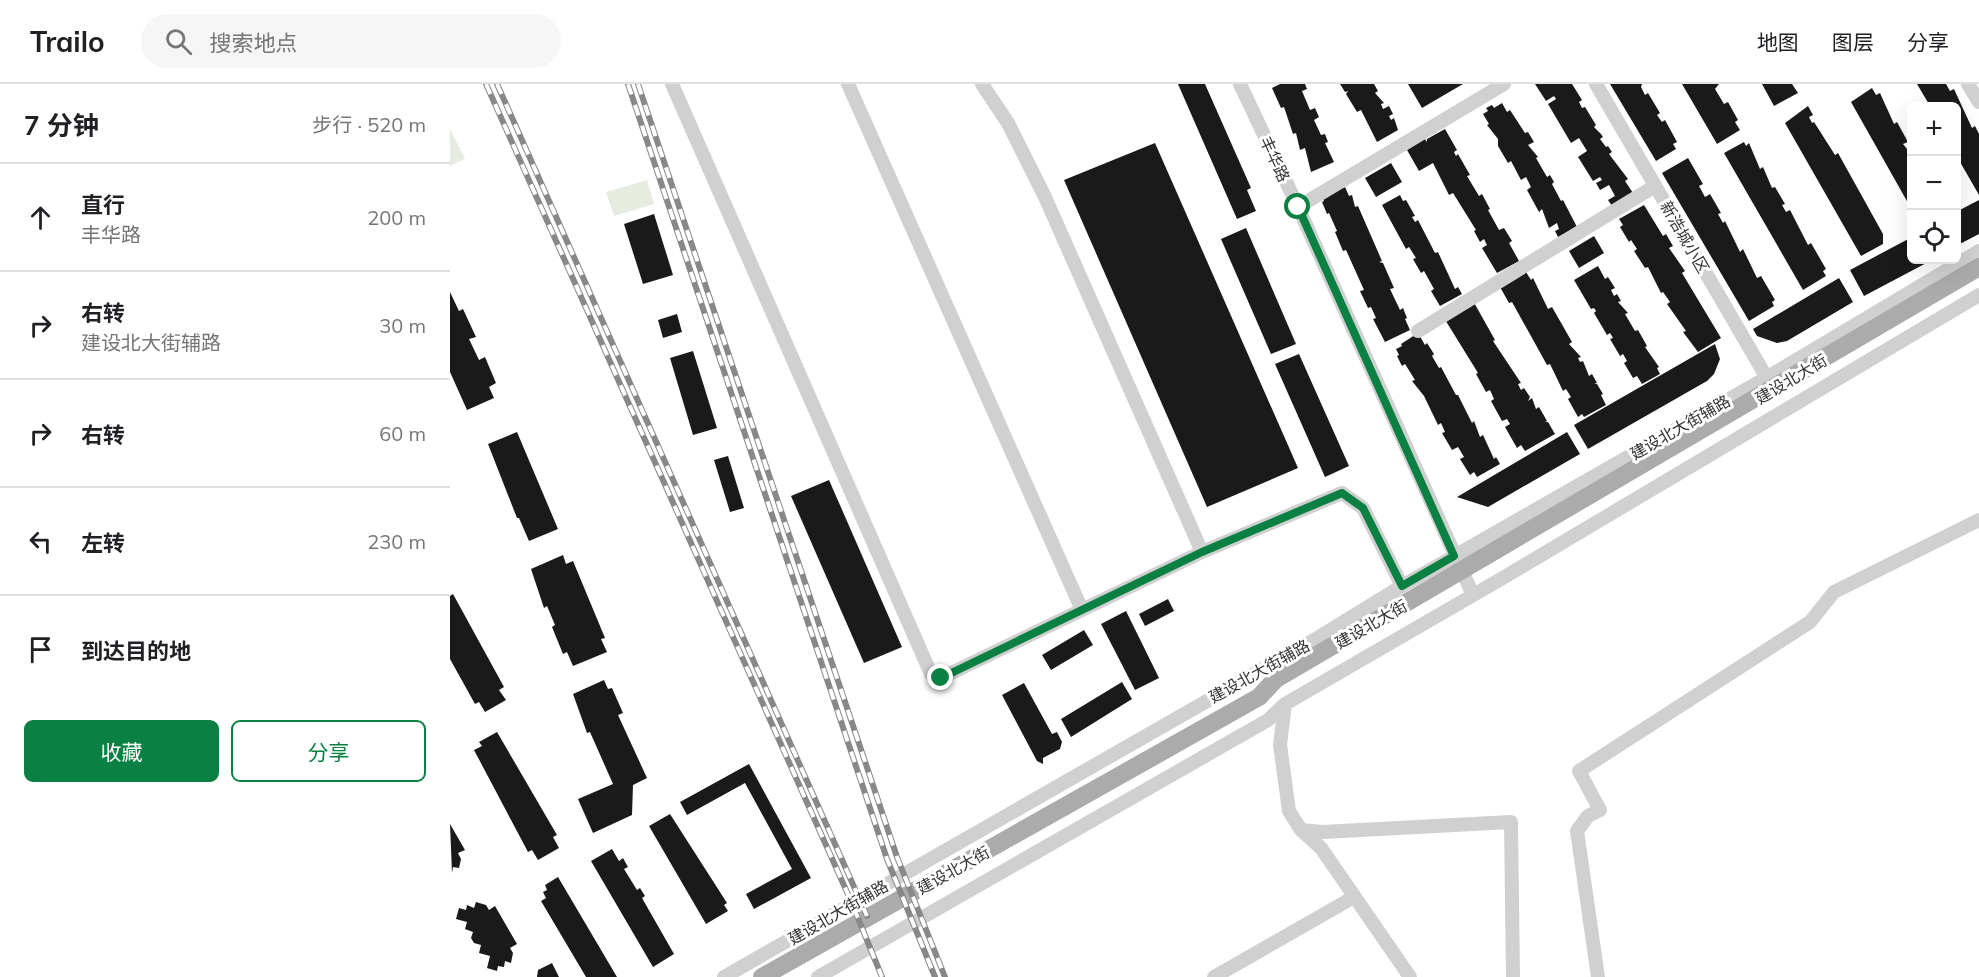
<!DOCTYPE html>
<html lang="zh">
<head>
<meta charset="utf-8">
<style>
  :root { --surface:#fff; --page:#f6f6f6; --text:#202124; --muted:#757577; --line:#e0e0e0; --accent:#0b8043 }
  body { margin:0; font-family:Mulish,"Noto Sans SC",sans-serif; background:var(--page); color:var(--text) }
  .controls { position:absolute; right:18px; top:18px; display:grid; overflow:hidden; border-radius:9px; box-shadow:0 6px 24px #0002 }
  .controls button { width:54px; height:54px; display:grid; place-items:center; padding:0; border:0; border-bottom:2px solid var(--line); background:var(--surface); color:var(--text); font:30px sans-serif }
  .stop { position:absolute; width:18px; height:18px; margin:-14px; border:4px solid #0b8043; border-radius:50%; background:#fff }
  .stop.end { background:#0b8043; border-color:#fff; box-shadow:0 2px 6px #0008 }
  .list { margin:0; padding:0; list-style:none }
  h2 { display:flex; justify-content:space-between; align-items:center; height:78px; margin:0; padding:0 24px; font-size:26px }
  h2 small { font-size:20px; font-weight:400; color:var(--muted) }
  .list li { display:grid; grid-template-columns:39px 1fr auto; gap:18px; align-items:center; box-sizing:border-box; height:108px; padding:0 24px; border-top:2px solid var(--line) }
  .list b { display:block; font-size:22px; white-space:nowrap }
  .list p { margin:0; font-size:20px; white-space:nowrap; color:var(--muted) }
  .list em { font-size:20px; font-style:normal; color:var(--muted) }
  .actions { display:flex; gap:12px; padding:18px 24px }
  .actions a { flex:1; padding:14px 0; border:2px solid var(--accent); border-radius:9px; text-align:center; font-size:21px; color:var(--accent) }
  .actions .main { background:var(--accent); color:#fff }
  .icon { flex:none; width:33px; height:33px; fill:none; stroke:currentColor; stroke-width:2; stroke-linecap:round; stroke-linejoin:round }
  .map { position:relative; flex:none; width:1529px; height:893px; overflow:hidden }
  header { display:flex; align-items:center; gap:36px; box-sizing:border-box; height:84px; padding:0 30px; background:var(--surface); border-bottom:2px solid var(--line) }
  header strong { font-size:28px }
  nav { display:flex; gap:33px; margin-inline-start:auto; font-size:21px }
  .search { width:420px; height:54px; background:var(--page); display:flex; align-items:center; gap:15px; box-sizing:border-box; padding:0 21px; border-radius:33px; color:var(--muted); font-size:22px }
  main { display:flex }
  aside { flex:1; background:var(--surface) }
  .map>svg:first-child { display:block }
  .green { fill:#e6ecdf }
  .building { fill:#1a1a1a }
  .lines { fill:none; stroke-linecap:round; stroke-linejoin:round }
  .minor { stroke:#d0d0d0; stroke-width:14 }
  .major { stroke:#ababab; stroke-width:18 }
  .rail-casing { stroke:#888; stroke-width:6 }
  .rail { stroke:#fff; stroke-width:4; stroke-dasharray:11; stroke-linecap:butt }
  .route { stroke:#0b8043; stroke-width:8 }
  .labels { text-anchor:middle; stroke-width:6; stroke-linejoin:round; paint-order:stroke }
  .street-label { font-size:16px; fill:#333; stroke:#fff }
</style>
</head>
<body>
<header>
<strong>Trailo</strong>
<div class="search"><svg class="icon" aria-label="search" viewBox="0 0 24 24"><circle cx="10" cy="10" r="6"/><path d="M15 15l6 6"/></svg>搜索地点</div>
<nav><a>地图</a><a>图层</a><a>分享</a></nav>
</header>
<main>
<aside>
<h2>7 分钟<small>步行 · 520 m</small></h2>
<ul class="list">
<li><svg class="icon" aria-label="ahead" viewBox="0 0 24 24"><path d="M12 20V5M6 11l6-6 6 6"/></svg><div><b>直行</b><p>丰华路</p></div><em>200 m</em></li>
<li><svg class="icon" aria-label="right" viewBox="0 0 24 24"><path d="M7 20v-9h11M14 6l5 5-5 5"/></svg><div><b>右转</b><p>建设北大街辅路</p></div><em>30 m</em></li>
<li><svg class="icon" aria-label="right" viewBox="0 0 24 24"><path d="M7 20v-9h11M14 6l5 5-5 5"/></svg><div><b>右转</b></div><em>60 m</em></li>
<li><svg class="icon" aria-label="left" viewBox="0 0 24 24"><path d="M17 20v-9H6M10 6l-5 5 5 5"/></svg><div><b>左转</b></div><em>230 m</em></li>
<li><svg class="icon" aria-label="arrive" viewBox="0 0 24 24"><path d="M6 21V4h12l-3 4 3 4H6"/></svg><div><b>到达目的地</b></div></li>
</ul>
<div class="actions"><a class="main">收藏</a><a>分享</a></div>
</aside>
<div class="map">
<svg width="1529" height="893" viewBox="0 0 1529 893">
  <rect width="100%" height="100%" fill="#fff"/>
  <path class="green" d="M0,45L15,75L0,82Z
    M197,96L204,120L164,132L156,108Z"/>
  <path class="building" d="M728,0H755L801,104L797,106L806,127L787,135Z
    M830,0H855L857,5L852,7L860,26L865,24L869,33L864,36L871,51L875,50L878,58L875,59L884,78L861,88L855,64L850,66L846,49L843,50L834,23L831,24L822,4Z
    M890,0H924L928,7L925,9L934,19L931,20L933,25L939,22L943,30L939,32L941,36L944,34L948,46L927,58L911,26L907,28L896,10L898,7L895,8Z
    M958,0H1013L972,24Z
    M1085,0H1122L1132,16L1129,18L1132,24L1135,23L1146,41L1144,43L1151,50L1153,53L1150,55L1156,63L1158,62L1162,68L1159,70L1178,95L1175,97L1183,109L1162,122L1158,116L1165,112L1159,101L1150,106L1146,99L1152,96L1150,93L1143,97L1128,73L1137,67L1129,54L1121,59L1098,20L1106,15L1104,12L1096,17Z
    M1160,0H1192L1191,3L1195,11L1198,9L1210,29L1207,31L1212,38L1215,36L1227,58L1223,60L1226,65L1206,77Z
    M1232,0H1269L1265,5L1274,20L1278,18L1288,36L1285,38L1290,46L1267,60Z
    M1312,0H1342L1348,9L1324,22Z
    M1467,0H1496L1500,7L1504,5L1522,44L1525,42L1529,50V111L1506,71V22H1480Z
    M1422,4L1426,11L1430,9L1444,40L1447,38L1458,58L1453,60L1462,71V126L1401,18Z
    M1052,19L1057,28L1060,26L1075,49L1078,48L1084,58L1078,61L1088,73L1086,74L1097,93L1100,91L1104,98L1102,100L1111,117L1113,116L1127,143L1108,153L1105,147L1109,145L1107,139L1099,144L1092,125L1089,128L1077,106L1081,103L1076,93L1071,96L1061,77L1058,79L1048,62V55L1037,41L1039,40L1033,30L1038,27L1036,24L1042,21L1044,24Z
    M1358,22L1363,31L1359,33L1362,39L1364,38L1385,71L1388,69L1433,150V160L1411,172L1335,39Z
    M995,45L1007,66L1004,68L1006,72L1008,70L1020,91L1017,92L1029,112L1032,110L1040,125L1038,126L1049,146L1054,144L1062,157L1059,159L1069,177L1047,189L1032,164L1037,161L1034,155L1030,158L1024,147L1026,146L1003,109L999,111L983,79L969,87L957,66L975,55L977,58V55Z
    M1294,58L1296,62L1299,59L1310,85L1313,83L1322,104L1325,103L1335,120L1332,121L1336,128L1340,126L1358,161L1361,159L1376,185L1373,187L1376,192L1353,206L1274,69Z
    M705,59L848,384L757,423L614,96Z
    M1238,74L1253,100L1249,102L1255,113L1260,110L1271,129L1268,130L1273,139L1275,137L1290,168L1293,165L1307,194L1311,192L1325,216L1322,218L1324,222L1299,237L1212,89Z
    M941,79L952,98L926,113L915,94Z
    M895,103L899,112L902,111L905,123L908,122L932,177L929,178L933,179L944,204L940,205L950,226L953,224L957,234L955,235L960,246L935,258L923,235L926,234L921,223L918,224L910,207L914,206L896,166L893,167L885,148L887,147L879,129L877,130L872,118L874,117L872,113Z
    M950,111L953,117L956,116L965,132L962,133L965,138L968,136L985,169L988,168L1005,205L1008,203L1012,210L990,222L981,207L984,205L974,187L971,189L963,175L966,174L959,163L956,165L932,121Z
    M1529,116V150L1506,162V128Z
    M1194,121L1213,152L1216,150L1223,162L1219,164L1235,187L1232,189L1271,254L1248,268L1233,248L1236,247L1217,220L1220,218L1213,208L1211,209L1198,183L1195,184L1184,167L1187,165L1181,156L1179,158L1170,143L1173,141L1169,135Z
    M204,130L223,191L193,200L174,140Z
    M796,144L846,260L821,270L771,155Z
    M1144,152L1154,169L1129,184L1119,167Z
    M1462,153V176H1482L1414,212L1400,186Z
    M1148,182L1155,195L1158,193L1165,204L1161,206L1164,212L1167,210L1171,217L1168,218L1178,229L1175,230L1185,247L1188,246L1197,262L1195,263L1209,283L1207,284L1210,290L1192,300L1187,292L1183,294L1174,279L1177,277L1173,270L1170,272L1160,255L1163,254L1160,249L1157,251L1144,229L1146,227L1144,224L1141,225L1124,196Z
    M1076,188L1081,196L1083,194L1098,225L1102,223L1122,258L1119,260L1131,273L1128,274L1130,278L1133,277L1139,292L1142,290L1147,299L1144,300H1147L1153,310L1151,311L1156,321L1134,333L1132,330L1128,333L1118,315L1121,313L1116,305L1113,307L1100,280L1097,281L1062,218L1059,219L1050,203Z
    M1389,194L1403,218L1337,257L1327,259L1307,252L1303,245Z
    M0,208L9,227L13,225L26,253L19,255L29,276L35,273L46,299L39,303L44,314L17,326L0,288Z
    M1022,215L1045,256L1043,257L1071,299L1068,300L1071,306L1074,304L1080,313L1078,317L1082,314L1086,325L1089,323L1097,337L1095,338H1098L1105,350L1075,367L1071,361L1067,364L1055,343L1060,340L1057,335L1052,337L1041,317L1044,315L1040,306L1036,308L1026,290L1028,289L994,234Z
    M227,230L232,248L213,254L208,236Z
    M968,249L975,261L977,259L984,270L982,272L989,284L991,283L1006,311H1008L1022,339L1024,337L1030,353L1033,351L1044,375L1046,373L1050,380L1027,393L1024,388L1020,391L1010,375L1014,373L1008,363L1002,366L992,349L995,348L991,339L988,341L974,312L962,297L965,296L955,280L952,282L947,272L949,271L946,265L952,262L951,260Z
    M1265,260L1270,275L1264,290L1257,297L1138,365L1124,341Z
    M243,267L267,344L243,351L220,274Z
    M849,270L899,382L875,393L825,280Z
    M67,348L108,445L79,457L69,434H67L38,360Z
    M1117,348L1130,370L1038,423L1007,413Z
    M278,372L294,424L280,428L264,376Z
    M379,396L452,563L414,579L341,412Z
    M113,471L116,480L123,477L155,554L151,555L157,568L123,582L117,568L113,570L102,543L105,541L97,522L94,524L81,485Z
    M3,510L54,603L49,606L56,616L35,628L29,618L25,620L0,575V512Z
    M718,515L724,527L695,542L689,530Z
    M676,527L709,594L685,606L651,540Z
    M634,546L643,561L601,586L592,571Z
    M154,596L158,605L162,604L173,629L168,631L197,694L183,701L182,731L143,749L128,715L163,700L140,648L137,649L123,610Z
    M672,598L682,615L621,653L611,635Z
    M574,599L602,650L607,648L612,658L610,665L593,674V680L587,677L552,611Z
    M47,648L107,751L103,753L109,764L88,776L82,766L78,768L24,666L32,662L29,658Z
    M299,680L361,794L304,825L296,810L342,785L295,699L237,731L230,718Z
    M220,730L277,819L274,821L278,827L256,840L199,742Z
    M0,740L15,766L8,769L11,775L9,784L3,783L2,789Z
    M162,765L169,777L173,774L178,783L174,785L187,806L190,804L195,812L192,814L224,870L203,883L141,777Z
    M108,793L167,893H136L91,817L96,814L93,808L97,806L95,801Z
    M26,818L36,821L39,826L45,822L67,860L60,864L63,869L61,879L55,877L54,883L48,882L47,887L37,884L40,872L29,869L31,861L24,859L21,854L23,848L15,845L17,838L6,835L9,824L16,826L17,821L24,824Z
    M102,879L109,893H87L88,886Z"/>
  <g class="lines">
    <path class="minor" d="M222,0L481,590L491,594L752,468L892,409L913,424L952,502
      M398,0L632,526
      M532,0L558,39L595,113L752,468
      M790,0L848,123L1023,511
      M1146,0L1321,301
      M1518,0L1529,18
      M848,123L1054,0
      M968,247L1205,102
      M835,620L830,661L839,727L851,746L871,764L960,893
      M851,746L873,748L1061,738L1063,893
      M274,893L869,553L952,502L1316,294L1529,167
      M368,893L818,636L835,620L1051,495L1529,211
      M764,893L904,813
      M1148,893L1127,747L1138,732L1150,726L1129,687L1360,538L1384,508L1529,436"/>
    <path class="major" d="M312,893L809,613L826,595L1529,183"/>
    <defs>
      <path id="rail" d="M36,0L401,817L432,893
        M47,0L417,832
        M178,0L437,775L485,893
        M188,0L447,773L495,893"/>
    </defs>
    <use href="#rail" class="rail-casing"/>
    <use href="#rail" class="rail"/>
  </g>
  <g class="lines">
    <path class="route" d="M491,594L752,468L892,409L913,424L952,502L1004,472L848,123"/>
  </g>
  <g class="labels">
    <g class="street-label">
      <text transform="translate(825 75) rotate(65)" y="6">丰华路</text>
      <text transform="translate(1235 153) rotate(60)" y="6">新浩城小区</text>
      <text transform="translate(1341 295) rotate(-31)" y="6">建设北大街</text>
      <text transform="translate(1230 343) rotate(-30)" y="6">建设北大街辅路</text>
      <text transform="translate(921 540) rotate(-30)" y="6">建设北大街</text>
      <text transform="translate(809 587) rotate(-29)" y="6">建设北大街辅路</text>
      <text transform="translate(503 786) rotate(-29)" y="6">建设北大街</text>
      <text transform="translate(388 828) rotate(-30)" y="6">建设北大街辅路</text>
    </g>
  </g>
</svg>
<div class="controls">
<button>+</button>
<button>−</button>
<button><svg class="icon" aria-label="locate" viewBox="0 0 24 24"><circle cx="12" cy="12" r="6"/><path d="M12 2v4M12 18v4M2 12h4M18 12h4"/></svg></button>
</div>
<div class="stop" style="left:848px;top:123px"></div>
<div class="stop end" style="left:491px;top:594px"></div>
</div>
</main>
</body>
</html>
